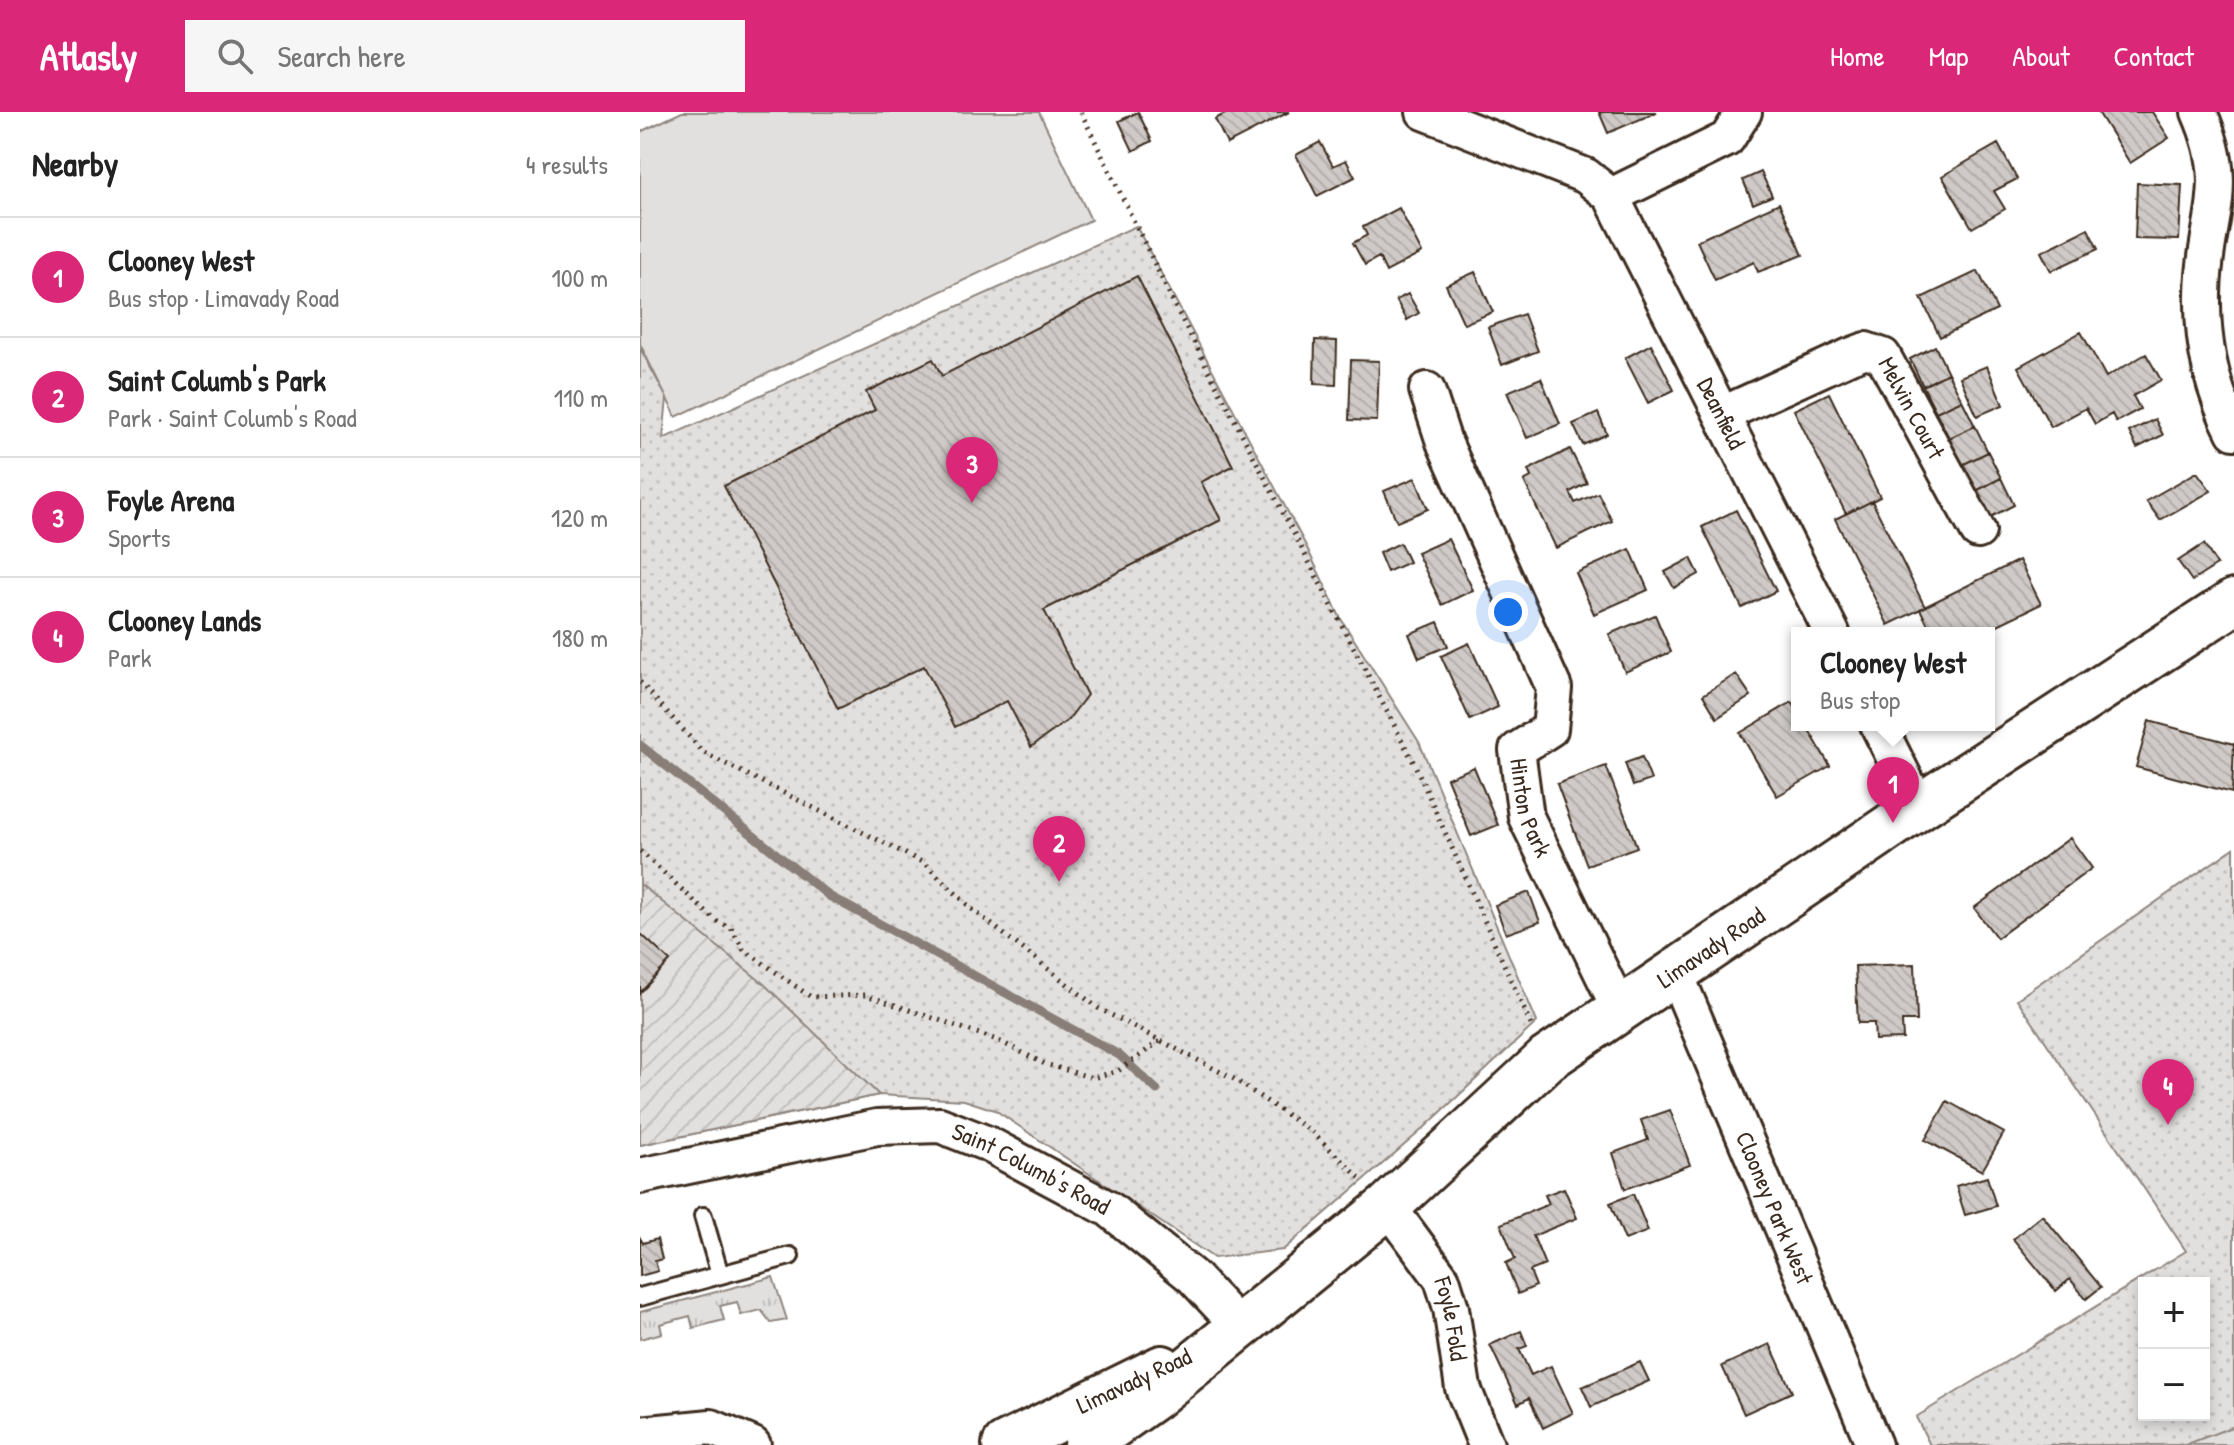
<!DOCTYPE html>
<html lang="en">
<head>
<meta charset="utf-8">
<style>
  :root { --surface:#fff; --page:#f6f6f6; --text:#222; --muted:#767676; --line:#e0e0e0; --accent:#db2777 }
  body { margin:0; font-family:"Patrick Hand",sans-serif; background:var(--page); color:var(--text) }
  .controls { position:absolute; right:24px; bottom:24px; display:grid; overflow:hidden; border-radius:0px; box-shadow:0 4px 12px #0003 }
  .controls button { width:72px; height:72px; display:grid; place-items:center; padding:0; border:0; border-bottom:2px solid var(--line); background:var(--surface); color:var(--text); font:40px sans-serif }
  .you { position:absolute; left:868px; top:500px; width:28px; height:28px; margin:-20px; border:6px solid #fff; border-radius:50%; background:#1a73e8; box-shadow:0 0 0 12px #1a73e833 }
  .badge { display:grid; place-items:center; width:52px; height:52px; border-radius:50%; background:var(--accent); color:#fff; font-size:26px; font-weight:700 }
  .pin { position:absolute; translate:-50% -66px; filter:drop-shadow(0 2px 4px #0008) }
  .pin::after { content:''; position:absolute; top:42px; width:28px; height:24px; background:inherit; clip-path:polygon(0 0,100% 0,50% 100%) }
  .popup { position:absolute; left:1151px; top:515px; width:204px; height:104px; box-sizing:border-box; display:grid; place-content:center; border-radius:0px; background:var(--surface); filter:drop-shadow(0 2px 6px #0005); font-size:26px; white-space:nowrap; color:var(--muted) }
  .popup b { font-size:30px; color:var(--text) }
  .popup::after { content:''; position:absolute; left:50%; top:100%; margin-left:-16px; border:16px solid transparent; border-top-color:var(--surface) }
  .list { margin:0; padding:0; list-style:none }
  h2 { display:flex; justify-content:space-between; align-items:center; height:104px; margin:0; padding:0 32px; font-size:34px }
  h2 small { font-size:26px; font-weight:400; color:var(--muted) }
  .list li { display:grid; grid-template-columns:52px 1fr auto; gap:24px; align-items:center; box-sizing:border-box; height:120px; padding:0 32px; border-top:2px solid var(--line) }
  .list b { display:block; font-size:30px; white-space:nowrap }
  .list p { margin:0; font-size:26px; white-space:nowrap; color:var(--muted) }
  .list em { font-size:26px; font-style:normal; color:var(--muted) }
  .icon { flex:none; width:44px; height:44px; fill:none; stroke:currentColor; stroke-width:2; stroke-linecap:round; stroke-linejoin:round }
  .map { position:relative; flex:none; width:1594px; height:1333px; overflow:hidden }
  header { display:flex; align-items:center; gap:48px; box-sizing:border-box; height:112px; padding:0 40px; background:var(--accent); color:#fff }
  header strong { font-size:38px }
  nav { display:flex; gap:44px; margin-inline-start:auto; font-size:28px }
  .search { width:560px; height:72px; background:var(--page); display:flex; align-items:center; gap:20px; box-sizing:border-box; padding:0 28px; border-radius:0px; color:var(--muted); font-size:30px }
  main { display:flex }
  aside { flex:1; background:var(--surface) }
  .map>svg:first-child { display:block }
  .grass { fill:url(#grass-tufts); stroke:#8e857e; stroke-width:2 }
  .park { fill:url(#park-dots); stroke:#8e857e; stroke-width:2; fill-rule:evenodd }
  .garden { fill:url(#garden-furrows); stroke:#8e857e; stroke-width:2 }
  .pitch { fill:#e2e0de; stroke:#8e857e; stroke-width:2 }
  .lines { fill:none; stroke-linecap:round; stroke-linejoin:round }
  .stream { stroke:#887e77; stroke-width:9 }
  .building { fill:url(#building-back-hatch); stroke:#3b2a1e; stroke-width:2 }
  .lane-casing { stroke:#3b2a1e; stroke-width:22 }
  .street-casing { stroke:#3b2a1e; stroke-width:40 }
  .highway-casing { stroke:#3b2a1e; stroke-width:50 }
  .path { stroke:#3b2a1e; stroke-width:5; stroke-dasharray:2 6; stroke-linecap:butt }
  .lane { stroke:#fff; stroke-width:16 }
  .street { stroke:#fff; stroke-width:34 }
  .highway { stroke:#fff; stroke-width:44 }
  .labels { text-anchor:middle; stroke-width:8; stroke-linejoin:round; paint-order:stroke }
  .street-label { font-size:24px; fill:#3b2a1e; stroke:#fff }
</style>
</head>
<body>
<header>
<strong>Atlasly</strong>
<div class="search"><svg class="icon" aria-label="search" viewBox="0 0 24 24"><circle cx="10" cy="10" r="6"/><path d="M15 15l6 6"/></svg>Search here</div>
<nav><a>Home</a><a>Map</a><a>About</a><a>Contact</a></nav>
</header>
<main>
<aside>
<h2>Nearby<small>4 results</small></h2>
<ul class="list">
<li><span class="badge">1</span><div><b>Clooney West</b><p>Bus stop · Limavady Road</p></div><em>100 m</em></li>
<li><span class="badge">2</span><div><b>Saint Columb's Park</b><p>Park · Saint Columb's Road</p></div><em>110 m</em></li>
<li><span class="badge">3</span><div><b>Foyle Arena</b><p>Sports</p></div><em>120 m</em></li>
<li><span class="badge">4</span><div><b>Clooney Lands</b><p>Park</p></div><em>180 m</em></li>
</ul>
</aside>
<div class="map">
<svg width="1594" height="1333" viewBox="0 0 1594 1333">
  <defs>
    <pattern id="grass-tufts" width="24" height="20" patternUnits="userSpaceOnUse" patternTransform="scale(2)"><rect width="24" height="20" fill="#e2e0de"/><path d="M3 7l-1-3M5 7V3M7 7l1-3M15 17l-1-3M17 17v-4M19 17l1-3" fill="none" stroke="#c3c0be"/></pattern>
    <pattern id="park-dots" width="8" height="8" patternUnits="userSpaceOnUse" patternTransform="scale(2)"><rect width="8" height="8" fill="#e2e0de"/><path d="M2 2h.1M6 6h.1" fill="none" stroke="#c3c0be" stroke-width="1.8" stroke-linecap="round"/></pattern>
    <pattern id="garden-furrows" width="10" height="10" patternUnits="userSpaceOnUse" patternTransform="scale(2)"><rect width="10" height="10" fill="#e2e0de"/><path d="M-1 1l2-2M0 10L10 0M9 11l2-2" fill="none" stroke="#c3c0be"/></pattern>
    <pattern id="building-back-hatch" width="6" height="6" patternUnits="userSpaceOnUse" patternTransform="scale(2)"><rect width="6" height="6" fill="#cfcac7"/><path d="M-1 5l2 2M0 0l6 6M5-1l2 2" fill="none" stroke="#b3aeaa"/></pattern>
  </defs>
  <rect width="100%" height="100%" fill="#fff"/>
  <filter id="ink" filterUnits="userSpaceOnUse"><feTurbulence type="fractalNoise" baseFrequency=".0125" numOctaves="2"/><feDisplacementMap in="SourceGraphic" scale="16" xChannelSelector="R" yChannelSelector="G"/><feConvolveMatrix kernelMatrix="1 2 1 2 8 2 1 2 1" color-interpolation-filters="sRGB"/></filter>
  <g filter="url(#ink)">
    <path class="grass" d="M133,1165L147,1208L131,1211L121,1198L101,1203L97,1190L80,1194L84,1208L53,1216L50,1204L20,1212L22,1221L0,1227V1200Z"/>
    <path class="park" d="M496,114L666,434L701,507L779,630L897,910L784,1016L643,1138L574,1146L355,998L324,988L239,983L0,1033V236L27,286L23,327Z
      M1594,736V1333H1290L1276,1305L1546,1139L1377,887ZM1504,1171H1564V1303H1504Z"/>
    <path class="garden" d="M0,772L124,872L239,983L0,1033Z"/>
    <path class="pitch" d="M42,0H399L451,108L36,305L0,232V20Z
      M1594,1314V1333H1545Z"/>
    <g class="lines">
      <path class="stream" d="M0,633L189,784L479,943L517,978"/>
    </g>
    <path class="building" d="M498,0L512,29L493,39L479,9Z
      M589,0H649L587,32L575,7Z
      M959,0H1017L968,21Z
      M1458,0H1512L1529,26L1490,51Z
      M680,30L693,54L706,48L715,65L677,84L656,43Z
      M1358,32L1377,67L1354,79L1365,97L1332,116L1302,64Z
      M1121,60L1132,84L1113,92L1103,68Z
      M1497,71L1542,73L1539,128L1495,127Z
      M1139,91L1163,143L1118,160L1114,150L1075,168L1057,129Z
      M759,96L782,141L746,160L739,145L725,153L713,131L727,123L723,115Z
      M1448,117L1458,137L1411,159L1401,140Z
      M1338,159L1357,198L1300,225L1281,186Z
      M835,160L853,200L824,212L806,173Z
      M497,164L593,354L561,370L581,408L404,498L447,583L428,608L391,635L367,589L315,615L284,554L198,597L84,374L235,298L226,280L293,247L302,264Z
      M768,182L779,201L767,208L756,188Z
      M884,202L898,239L862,253L848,215Z
      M1441,220L1466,265L1506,242L1521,268L1493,284L1500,297L1476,310L1472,302L1455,312L1446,296L1411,315L1378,255Z
      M675,228L697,229L696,273L674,272Z
      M1011,232L1034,278L1008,291L985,246Z
      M1295,234L1308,261L1283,274L1270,247Z
      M711,248L739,249L737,309L709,308Z
      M1347,254L1363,293L1337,304L1320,265Z
      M1308,261L1322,288L1296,300L1283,274Z
      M901,266L920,312L887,326L867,280Z
      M1189,281L1240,385L1206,402L1154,298Z
      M1322,288L1335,314L1309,326L1296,300Z
      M958,301L967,322L943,333L933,312Z
      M1515,307L1523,323L1497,336L1489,320Z
      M1335,314L1348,340L1322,353L1309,326Z
      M930,337L947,371L930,380L935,391L958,381L972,409L916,436L884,369L891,365L888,358Z
      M1348,340L1361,366L1336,379L1322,353Z
      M1557,360L1571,379L1520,408L1506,389Z
      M775,366L788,397L757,410L744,379Z
      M1361,366L1374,393L1349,406L1336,379Z
      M1232,389L1285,495L1248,513L1195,407Z
      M1096,398L1136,479L1102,496L1062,415Z
      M808,427L833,478L802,493L777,441Z
      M760,431L769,450L747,460L739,441Z
      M1564,432L1577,453L1552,469L1538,449Z
      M990,437L1008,478L954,502L936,461Z
      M1051,446L1059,462L1034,476L1025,460Z
      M1379,448L1401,492L1341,521H1292L1280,497Z
      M1015,503L1031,540L985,560L969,522Z
      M798,510L808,534L779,546L769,522Z
      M829,531L858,595L830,608L801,544Z
      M1096,562L1111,584L1077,606L1063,583Z
      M1152,590L1157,598V613H1166L1190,654L1137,684L1100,621Z
      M1509,609L1594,632L1592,681L1496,655Z
      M1002,645L1011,668L993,674L985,651Z
      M966,654L997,735L947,753L917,672Z
      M834,655L858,713L831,724L807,666Z
      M1430,726L1452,756L1357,826L1334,796Z
      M889,780L900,810L866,822L855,793Z
      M0,821L30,849L0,881Z
      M1275,852L1277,909H1262L1263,927L1235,928L1234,911H1218L1215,854Z
      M1307,989L1364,1021L1342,1059L1285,1028Z
      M1030,998L1050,1053L985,1077L973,1041L1008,1028L1001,1008Z
      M1347,1065L1356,1094L1325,1103L1316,1074Z
      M924,1076L937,1106L893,1124L905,1153L890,1159L896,1174L878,1182L866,1151L875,1147L861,1112L909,1092L905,1083Z
      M993,1082L1008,1119L985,1128L970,1091Z
      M1402,1103L1461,1175L1446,1187L1430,1167L1416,1179L1373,1127Z
      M0,1126L3,1131L17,1127L22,1147L15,1149L18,1159L0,1164Z
      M881,1219L887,1234L879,1237L891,1263L911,1254L933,1301L903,1316L889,1286L878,1292L850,1233Z
      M1130,1232L1152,1280L1104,1302L1082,1254Z
      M1000,1250L1009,1269L951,1295L942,1275Z"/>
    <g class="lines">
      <defs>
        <path id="lane" d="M63,1104L80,1163
          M0,1185L150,1144"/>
        <g id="street">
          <path id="s1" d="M784,0L946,64L971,84L1192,521"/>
          <path d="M1559,0C1594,80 1564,105 1563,182C1562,230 1572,278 1594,320"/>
          <path d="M971,84L1087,27L1104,0"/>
          <path id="s2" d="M787,278L804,330L914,576L910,617L877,638L886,705L980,898"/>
          <path id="s3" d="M1083,302L1210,244L1226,238L1243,244L1338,419"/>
          <path d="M1238,613L1279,695"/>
          <path id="s4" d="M1035,860L1234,1333"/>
          <path id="s5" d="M0,1064L237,1015L300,1013L348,1032L469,1097L553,1165L599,1214"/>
          <path id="s6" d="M748,1094L802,1167L811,1196L823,1276L846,1333"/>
          <path d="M0,1322L71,1315L113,1333"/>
        </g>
        <g id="highway">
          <path d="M365,1333L522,1256"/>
          <path id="s7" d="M446,1333L514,1285L748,1094L907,947L1279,695L1594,490"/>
        </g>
      </defs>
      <use href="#lane" class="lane-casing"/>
      <use href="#street" class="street-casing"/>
      <use href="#highway" class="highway-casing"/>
      <path class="path" d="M441,0L536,196L775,653L891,913
        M0,570L64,641L284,751L332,797L458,896L594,967L672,1020L722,1068
        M0,739L76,809L91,815L103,837L171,885L226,883L357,928L405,952L453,966L478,959L520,929"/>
      <use href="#lane" class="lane"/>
      <use href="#street" class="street"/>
      <use href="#highway" class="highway"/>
    </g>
  </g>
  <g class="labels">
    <g class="street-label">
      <text dy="8" stroke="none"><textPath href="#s3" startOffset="234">Melvin Court</textPath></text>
      <text dy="8" stroke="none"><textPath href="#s1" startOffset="450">Deanfield</textPath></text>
      <text dy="8" stroke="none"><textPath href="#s2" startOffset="464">Hinton Park</textPath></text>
      <text dy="8" stroke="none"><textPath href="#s7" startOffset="800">Limavady Road</textPath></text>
      <text dy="8" stroke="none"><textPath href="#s5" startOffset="406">Saint Columb's Road</textPath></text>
      <text dy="8" stroke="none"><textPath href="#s4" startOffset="256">Clooney Park West</textPath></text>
      <text dy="8" stroke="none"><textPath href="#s6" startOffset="132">Foyle Fold</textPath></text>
      <text transform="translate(494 1269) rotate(-25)" y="8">Limavady Road</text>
    </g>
  </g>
</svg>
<div class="controls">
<button>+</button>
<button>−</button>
</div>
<div class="you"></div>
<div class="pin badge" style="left:1253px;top:711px">1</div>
<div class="popup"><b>Clooney West</b>Bus stop</div>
<div class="pin badge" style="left:419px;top:770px">2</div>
<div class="pin badge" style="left:332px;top:391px">3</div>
<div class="pin badge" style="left:1528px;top:1013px">4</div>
</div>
</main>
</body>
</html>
